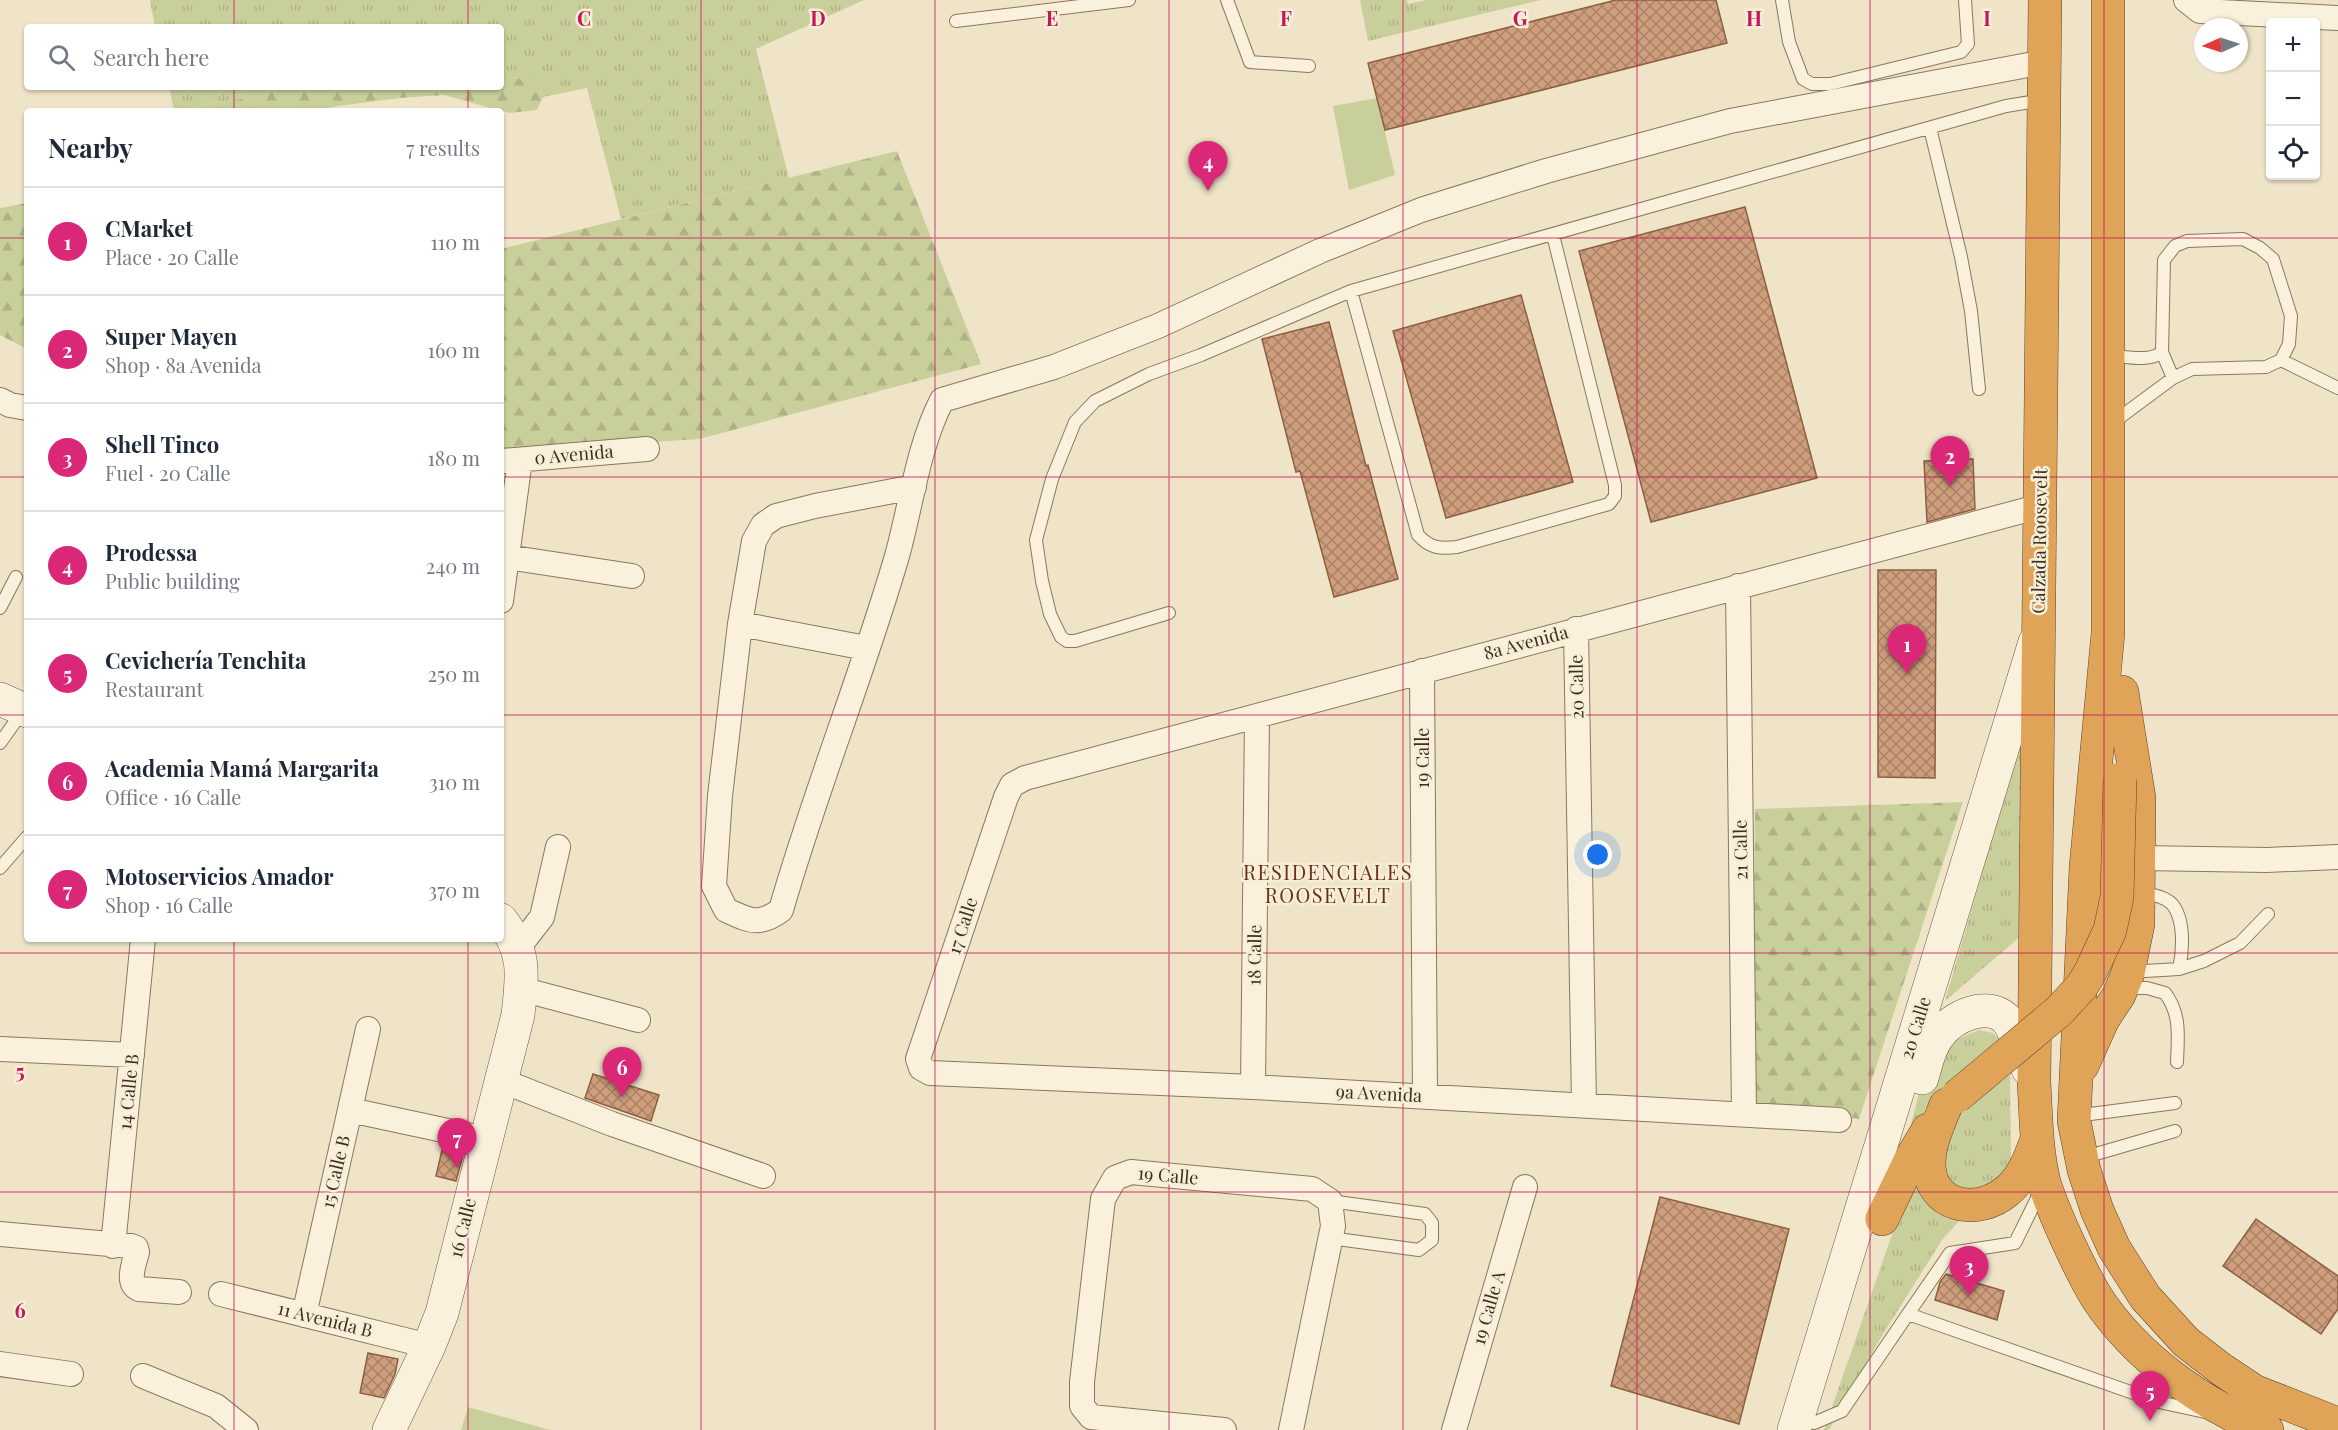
<!DOCTYPE html>
<html lang="en">
<head>
<meta charset="utf-8">
<style>
  :root { --surface:#fff; --page:#f6f6f7; --text:#1f2937; --muted:#747a83; --line:#e0e1e3; --accent:#db2777 }
  body { margin:0; font-family:"Playfair Display",serif; background:var(--page); color:var(--text) }
  .controls { position:absolute; right:18px; top:18px; display:grid; overflow:hidden; border-radius:6px; box-shadow:0 2px 4px #0004 }
  .controls button { width:54px; height:54px; display:grid; place-items:center; padding:0; border:0; border-bottom:2px solid var(--line); background:var(--surface); color:var(--text); font:30px sans-serif }
  .compass { position:absolute; left:2194px; top:18px; width:54px; height:54px; border-radius:50%; background:var(--surface); box-shadow:0 2px 4px #0004; rotate:267deg }
  .you { position:absolute; left:1598px; top:855px; width:21px; height:21px; margin:-15px; border:4px solid #fff; border-radius:50%; background:#1a73e8; box-shadow:0 0 0 9px #1a73e833 }
  .badge { display:grid; place-items:center; width:39px; height:39px; border-radius:50%; background:var(--accent); color:#fff; font-size:20px; font-weight:700 }
  .pin { position:absolute; translate:-50% -50px; filter:drop-shadow(0 2px 3px #0008) }
  .pin::after { content:''; position:absolute; top:32px; width:21px; height:18px; background:inherit; clip-path:polygon(0 0,100% 0,50% 100%) }
  .list { margin:0; padding:0; list-style:none }
  h2 { display:flex; justify-content:space-between; align-items:center; height:78px; margin:0; padding:0 24px; font-size:26px }
  h2 small { font-size:20px; font-weight:400; color:var(--muted) }
  .list li { display:grid; grid-template-columns:39px 1fr auto; gap:18px; align-items:center; box-sizing:border-box; height:108px; padding:0 24px; border-top:2px solid var(--line) }
  .list b { display:block; font-size:22px; white-space:nowrap }
  .list p { margin:0; font-size:20px; white-space:nowrap; color:var(--muted) }
  .list em { font-size:20px; font-style:normal; color:var(--muted) }
  .icon { flex:none; width:33px; height:33px; fill:none; stroke:currentColor; stroke-width:2; stroke-linecap:round; stroke-linejoin:round }
  .map { position:relative; flex:none; width:2338px; height:1430px; overflow:hidden }
  .search { position:absolute; background:var(--surface); box-shadow:0 2px 4px #0004; left:24px; top:24px; width:480px; height:66px; display:flex; align-items:center; gap:15px; box-sizing:border-box; padding:0 21px; border-radius:6px; color:var(--muted); font-size:22px }
  .panel { position:absolute; background:var(--surface); box-shadow:0 2px 4px #0004; left:24px; top:108px; width:480px; height:834px; border-radius:6px }
  .map>svg:first-child { display:block }
  .grass { fill:url(#grass-tufts) }
  .forest { fill:url(#forest-firs) }
  .pitch { fill:#c9cf9b }
  .building { fill:url(#building-cross-hatch); stroke:#8d5f41; stroke-width:1.5 }
  .lines { fill:none; stroke-linecap:round; stroke-linejoin:round }
  .lane-casing { stroke:#8d765c; stroke-width:14 }
  .street-casing { stroke:#8d765c; stroke-width:26 }
  .secondary-casing { stroke:#6f573f; stroke-width:34 }
  .highway-casing { stroke:#5b4430; stroke-width:34 }
  .lane { stroke:#faf1dc; stroke-width:12 }
  .street { stroke:#faf1dc; stroke-width:24 }
  .secondary { stroke:#faf1dc; stroke-width:33 }
  .highway { stroke:#e0a458; stroke-width:33 }
  .highway-bridge-casing { stroke:#5b4430; stroke-width:34; stroke-linecap:butt }
  .highway-bridge { stroke:#e0a458; stroke-width:33 }
  .grid { fill:none; stroke:#c2185b; stroke-width:1.5; stroke-opacity:0.55 }
  .labels { text-anchor:middle; stroke-width:5; stroke-linejoin:round; paint-order:stroke }
  .street-label { font-size:18px; fill:#3d2e20; stroke:#f7eed8 }
  .neighbourhood-label { font-size:20px; letter-spacing:1.5px; fill:#6b2e1e; stroke:#f7eed8 }
  .grid-label { font-size:20px; text-anchor:middle; font-weight:bold; fill:#c2185b; stroke:#f7eed8; stroke-width:5; stroke-linejoin:round; paint-order:stroke }
</style>
</head>
<body>
<div class="map">
<svg width="2338" height="1430" viewBox="0 0 2338 1430">
  <defs>
    <pattern id="grass-tufts" width="24" height="20" patternUnits="userSpaceOnUse" patternTransform="scale(1.5)"><rect width="24" height="20" fill="#c9cf9b"/><path d="M3 7l-1-3M5 7V3M7 7l1-3M15 17l-1-3M17 17v-4M19 17l1-3" fill="none" stroke="#aeb285"/></pattern>
    <pattern id="forest-firs" width="22" height="20" patternUnits="userSpaceOnUse" patternTransform="scale(1.5)"><rect width="22" height="20" fill="#c9cf9b"/><path d="M5 1l3.5 6h-7zM16 11l3.5 6h-7z" fill="#aeb285"/></pattern>
    <pattern id="building-cross-hatch" width="8" height="8" patternUnits="userSpaceOnUse" patternTransform="scale(1.5)"><rect width="8" height="8" fill="#cf9f7d"/><path d="M0 0l8 8M0 8l8-8" fill="none" stroke="#a98266"/></pattern>
  </defs>
  <rect width="100%" height="100%" fill="#f0e4c8"/>
  <path class="grass" d="M150,0H864L756,49L789,178L621,219L587,88L543,97L538,82L501,75V27H155Z
    M1360,0H1407L1408,4L1426,0H1541L1368,41Z
    M169,87H246L247,98L174,110Z
    M2021,737V936L1945,1001Z
    M1979,1030L1993,1033L2004,1045L1904,1151L1921,1086L1957,1039Z
    M2010,1075L2011,1164L1942,1240L1880,1339L1829,1430H1824L1896,1223L1926,1152L1961,1112Z"/>
  <path class="forest" d="M501,75L538,82L543,97L537,110L509,113L444,95L400,98L338,106L315,111L174,110L247,98L246,87H501Z
    M897,151L981,364L699,439L501,452V249Z
    M27,203V349L0,335V208Z
    M1963,802L1859,1119L1752,1103L1755,809Z"/>
  <path class="pitch" d="M1377,98L1395,175L1349,190L1333,106Z
    M468,1407L550,1430H461Z"/>
  <path class="building" d="M1616,0H1716L1727,43L1385,130L1368,63Z
    M1745,207L1817,478L1651,522L1579,251Z
    M1521,295L1573,482L1446,518L1393,331Z
    M1329,322L1366,466L1368,465L1398,579L1334,597L1300,471L1296,472L1262,339Z
    M1973,459L1975,509L1927,522L1924,461Z
    M1878,570H1936L1935,778L1878,777Z
    M593,1074L659,1095L651,1121L585,1098Z
    M442,1150L463,1155L456,1181L436,1176Z
    M1660,1197L1789,1229L1739,1424L1611,1386Z
    M2256,1219L2338,1276V1309L2321,1334L2223,1266Z
    M1946,1274L2004,1291L1997,1320L1935,1300L1940,1282Z
    M368,1353L398,1359L395,1374L384,1398L360,1393Z"/>
  <g class="lines">
    <defs>
      <path id="lane" d="M1227,0L1250,62L1309,66
        M1782,0L1789,42L1803,79L1812,84H1830L1961,52L1968,44L1965,0
        M956,21L1129,0
        M1930,128L1961,257L1971,311L1979,389
        M1351,291L1418,535C1430,548 1439,549 1457,547L1609,504L1615,496V485L1553,235
        M2162,352L2173,378
        M2108,355C2124,356 2149,363 2162,352L2164,260L2175,246L2187,241L2243,239L2260,248L2273,259L2291,316L2289,344L2281,360L2266,367L2192,369L2173,378L2111,424
        M2281,360L2338,388
        M0,608L16,577
        M1169,613L1075,641H1067L1061,637L1050,614L1042,581L1036,540L1052,479L1075,422L1095,401L1149,374L1201,355L1351,291L2006,106L2043,100
        M0,743L22,712
        M0,868L27,837
        M2179,969L2204,961L2240,943L2268,914
        M2129,972L2179,969C2183,951 2185,919 2172,904C2164,896 2151,894 2141,893
        M2125,988H2147L2165,993C2181,1014 2178,1036 2177,1062
        M2075,1116L2175,1103
        M2082,1158L2175,1131
        M1330,1201L1425,1214L1432,1223V1240L1419,1250L1330,1238
        M1908,1314L1950,1253L2015,1243L2041,1190
        M1814,1423L1842,1411L1908,1314L2159,1402L2205,1412"/>
      <path id="street" d="M2186,0L2200,11L2338,18
        M0,400L10,405L27,408
        M501,461L647,449
        M914,487L815,506L776,516L763,525L754,541L740,624L720,796L714,886L726,910C749,920 758,927 781,910C815,791 862,676 897,556C911,506 918,446 942,400L1054,367L1158,326L1320,251L1421,210L1546,171L1730,121L2044,62
        M507,557L632,576
        M1738,586L1744,1114
        M501,601L520,460
        M740,624L866,648
        M1576,629L1584,1105
        M1422,671L1425,1096
        M2140,858L2267,860L2338,857
        M518,948L542,917L558,847
        M521,989L638,1020
        M0,1049L132,1055
        M500,1080L612,1124L763,1176
        M1253,1087L1257,716
        M350,1110L485,1139
        M1839,1120L1253,1087L930,1073L921,1068L918,1059L1006,797L1012,785L1025,778L2041,506
        M0,1234L131,1246L136,1248L137,1252C134,1264 126,1283 139,1289L179,1292
        M113,1246L143,939
        M221,1294L429,1346
        M304,1315L368,1029
        M0,1364L71,1374
        M143,1376L216,1406L246,1430
        M1224,1430L1091,1417L1082,1406V1382L1103,1199L1115,1178L1131,1172L1312,1189L1330,1201L1333,1226L1291,1430
        M1454,1430L1525,1187"/>
      <path id="secondary" d="M0,699L27,711
        M1922,1078C1926,1064 1929,1047 1939,1035C1952,1017 1986,1001 2005,1018C2017,1030 2022,1054 2028,1069
        M389,1430L429,1346L442,1313L518,1015C522,977 527,953 501,920
        M1794,1430L2035,642"/>
      <path id="highway" d="M2045,0L2034,1082C2036,1115 2036,1150 2044,1182C2049,1199 2057,1217 2064,1233C2074,1255 2084,1277 2097,1298C2135,1356 2203,1406 2267,1430
        M2108,0V633L2086,867L2074,1121L2084,1170L2097,1210L2114,1248L2145,1297L2186,1342L2221,1369L2254,1391L2338,1424
        M2082,1066L2103,1019L2119,995L2128,973L2138,924L2139,798L2122,692
        M1946,1105C1939,1123 1929,1143 1929,1163C1929,1208 1978,1216 2007,1191C2023,1178 2030,1158 2037,1139
        M1882,1219L1913,1155L1928,1130"/>
    </defs>
    <use href="#lane" class="lane-casing"/>
    <use href="#street" class="street-casing"/>
    <use href="#secondary" class="secondary-casing"/>
    <use href="#highway" class="highway-casing"/>
    <use href="#lane" class="lane"/>
    <use href="#street" class="street"/>
    <use href="#secondary" class="secondary"/>
    <use href="#highway" class="highway"/>
    <defs>
      <path id="highway-bridge" d="M1956,1097L2059,1011L2082,986L2091,971L2110,930L2117,897L2120,779"/>
    </defs>
    <use href="#highway-bridge" class="highway-bridge-casing"/>
    <use href="#highway-bridge" class="highway-bridge"/>
  </g>
  <path class="grid" d="M234,0V27M468,0V27M701,0V1430M935,0V1430M1169,0V1430M1403,0V1430M1637,0V1430M1870,0V1430M2104,0V1430M234,87V111M468,87V111M0,238H27M501,238H2338M0,477H27M501,477H2338M0,715H27M501,715H2338M234,939V1430M468,939V1430M0,953H2338M0,1192H2338"/>
  <g class="labels">
    <g class="street-label">
      <text transform="translate(574 455) rotate(-5)" y="6">0 Avenida</text>
      <text transform="translate(2040 541) rotate(-89)" y="6">Calzada Roosevelt</text>
      <text transform="translate(1526 643) rotate(-15)" y="6">8a Avenida</text>
      <text transform="translate(1577 687) rotate(-91)" y="6">20 Calle</text>
      <text transform="translate(1423 758) rotate(-90)" y="6">19 Calle</text>
      <text transform="translate(1741 850) rotate(-91)" y="6">21 Calle</text>
      <text transform="translate(963 926) rotate(-72)" y="6">17 Calle</text>
      <text transform="translate(1255 955) rotate(-89)" y="6">18 Calle</text>
      <text transform="translate(1916 1028) rotate(-73)" y="6">20 Calle</text>
      <text transform="translate(129 1092) rotate(-84)" y="6">14 Calle B</text>
      <text transform="translate(1379 1094) rotate(3)" y="6">9a Avenida</text>
      <text transform="translate(336 1172) rotate(-77)" y="6">15 Calle B</text>
      <text transform="translate(1168 1176) rotate(5)" y="6">19 Calle</text>
      <text transform="translate(463 1228) rotate(-76)" y="6">16 Calle</text>
      <text transform="translate(1489 1308) rotate(-74)" y="6">19 Calle A</text>
      <text transform="translate(325 1320) rotate(14)" y="6">11 Avenida B</text>
    </g>
    <g class="neighbourhood-label">
      <text x="1328" y="880">RESIDENCIALES<tspan x="1328" dy="23">ROOSEVELT</tspan></text>
    </g>
  </g>
  <g class="grid-label">
    <text x="584" y="26">C</text>
    <text x="818" y="26">D</text>
    <text x="1052" y="26">E</text>
    <text x="1286" y="26">F</text>
    <text x="1520" y="26">G</text>
    <text x="1754" y="26">H</text>
    <text x="1987" y="26">I</text>
    <text x="20" y="1079">5</text>
    <text x="20" y="1318">6</text>
  </g>
</svg>
<div class="controls">
<button>+</button>
<button>−</button>
<button><svg class="icon" aria-label="locate" viewBox="0 0 24 24"><circle cx="12" cy="12" r="6"/><path d="M12 2v4M12 18v4M2 12h4M18 12h4"/></svg></button>
</div>
<svg class="compass" viewBox="-18 -18 36 36"><path d="M0-13l5 13h-10z" fill="#e53935"/><path d="M0 13l5-13h-10z" fill="#747a83"/></svg>
<div class="you"></div>
<div class="pin badge" style="left:1907px;top:674px">1</div>
<div class="pin badge" style="left:1950px;top:486px">2</div>
<div class="pin badge" style="left:1969px;top:1296px">3</div>
<div class="pin badge" style="left:1208px;top:191px">4</div>
<div class="pin badge" style="left:2150px;top:1421px">5</div>
<div class="pin badge" style="left:622px;top:1097px">6</div>
<div class="pin badge" style="left:457px;top:1168px">7</div>
<div class="search"><svg class="icon" aria-label="search" viewBox="0 0 24 24"><circle cx="10" cy="10" r="6"/><path d="M15 15l6 6"/></svg>Search here</div>
<section class="panel">
<h2>Nearby<small>7 results</small></h2>
<ul class="list">
<li><span class="badge">1</span><div><b>CMarket</b><p>Place · 20 Calle</p></div><em>110 m</em></li>
<li><span class="badge">2</span><div><b>Super Mayen</b><p>Shop · 8a Avenida</p></div><em>160 m</em></li>
<li><span class="badge">3</span><div><b>Shell Tinco</b><p>Fuel · 20 Calle</p></div><em>180 m</em></li>
<li><span class="badge">4</span><div><b>Prodessa</b><p>Public building</p></div><em>240 m</em></li>
<li><span class="badge">5</span><div><b>Cevichería Tenchita</b><p>Restaurant</p></div><em>250 m</em></li>
<li><span class="badge">6</span><div><b>Academia Mamá Margarita</b><p>Office · 16 Calle</p></div><em>310 m</em></li>
<li><span class="badge">7</span><div><b>Motoservicios Amador</b><p>Shop · 16 Calle</p></div><em>370 m</em></li>
</ul>
</section>
</div>
</body>
</html>
